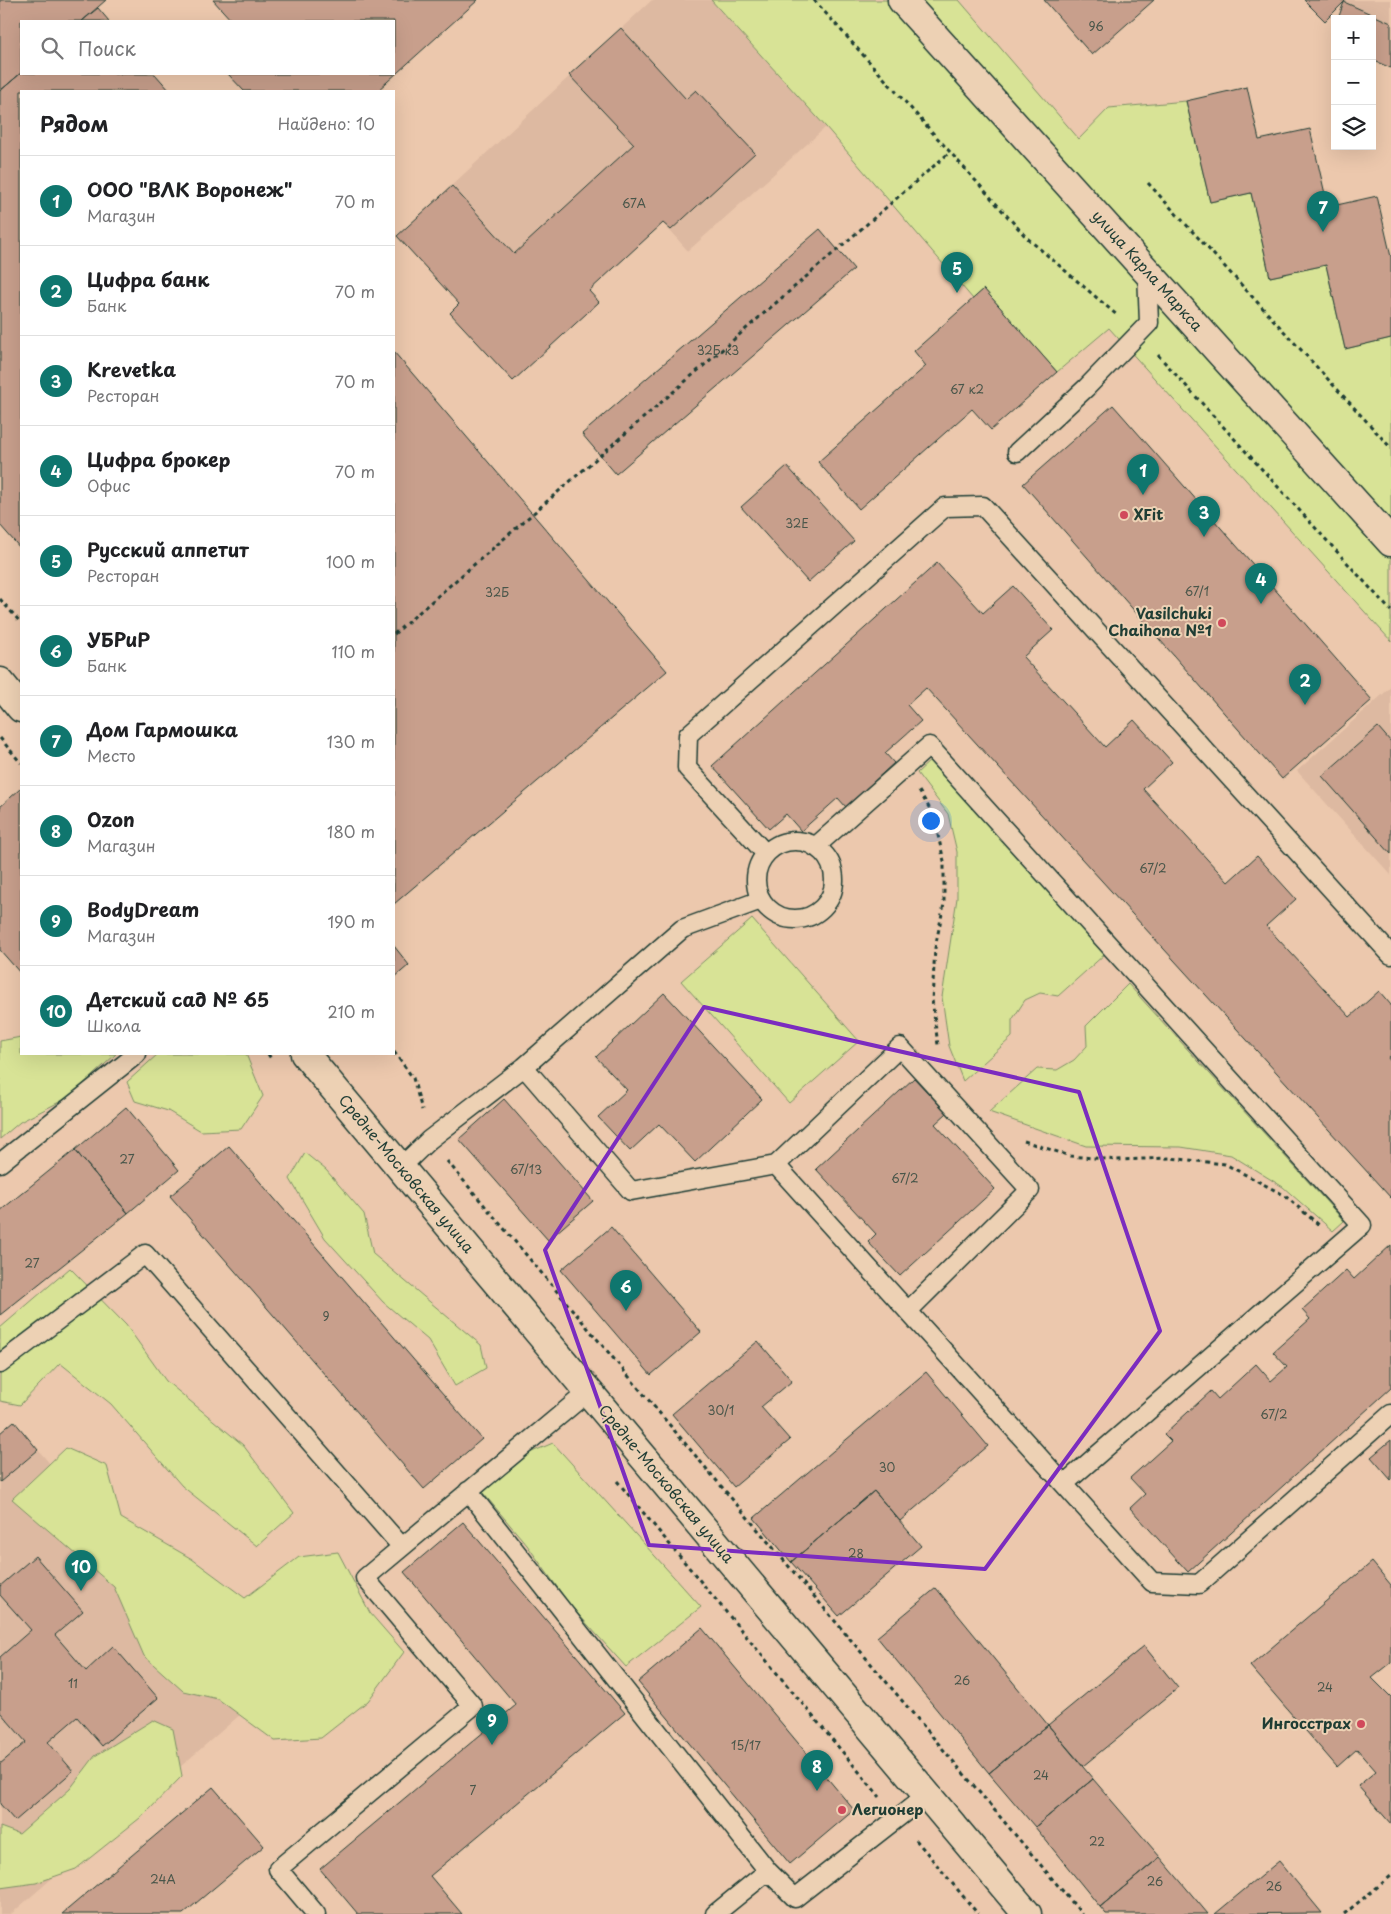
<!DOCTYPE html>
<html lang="ru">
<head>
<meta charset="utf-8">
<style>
  :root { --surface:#fff; --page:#f2f2f2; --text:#202124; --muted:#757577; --line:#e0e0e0; --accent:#0f766e }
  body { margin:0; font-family:"Playpen Sans",sans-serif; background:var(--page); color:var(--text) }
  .controls { position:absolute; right:15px; top:15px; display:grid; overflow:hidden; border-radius:0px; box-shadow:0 5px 20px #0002 }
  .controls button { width:45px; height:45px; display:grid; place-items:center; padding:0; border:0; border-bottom:1px solid var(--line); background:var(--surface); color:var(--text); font:25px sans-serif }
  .you { position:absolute; left:930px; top:820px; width:18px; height:18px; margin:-12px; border:4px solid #fff; border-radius:50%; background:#1a73e8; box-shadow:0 0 0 8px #1a73e833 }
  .badge { display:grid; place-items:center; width:32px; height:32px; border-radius:50%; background:var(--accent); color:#fff; font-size:16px; font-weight:700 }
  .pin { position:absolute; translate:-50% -41px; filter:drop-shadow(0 1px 2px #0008) }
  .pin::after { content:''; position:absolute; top:26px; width:18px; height:15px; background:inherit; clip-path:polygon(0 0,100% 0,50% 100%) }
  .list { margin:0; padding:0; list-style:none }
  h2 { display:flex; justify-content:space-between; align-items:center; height:65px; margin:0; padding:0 20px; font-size:21px }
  h2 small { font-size:16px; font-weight:400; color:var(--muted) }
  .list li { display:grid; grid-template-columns:32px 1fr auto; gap:15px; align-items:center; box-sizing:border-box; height:90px; padding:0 20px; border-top:1px solid var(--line) }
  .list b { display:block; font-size:19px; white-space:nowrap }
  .list p { margin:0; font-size:16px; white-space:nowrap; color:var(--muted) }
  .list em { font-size:16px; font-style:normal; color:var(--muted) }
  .icon { flex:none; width:28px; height:28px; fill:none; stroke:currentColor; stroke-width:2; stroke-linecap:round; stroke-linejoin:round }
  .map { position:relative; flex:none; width:1391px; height:1914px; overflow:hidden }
  .search { position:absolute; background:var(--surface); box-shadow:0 5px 20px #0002; left:20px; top:20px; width:375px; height:55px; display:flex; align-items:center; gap:12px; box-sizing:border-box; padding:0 18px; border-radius:0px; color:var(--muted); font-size:19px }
  .panel { position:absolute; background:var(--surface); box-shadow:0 5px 20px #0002; left:20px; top:90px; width:375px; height:965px; border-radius:0px }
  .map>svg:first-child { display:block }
  .built { fill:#ddb9a1 }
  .green { fill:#d8e396; stroke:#7c9065 }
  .building { fill:#c89f8c; stroke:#1f3d34 }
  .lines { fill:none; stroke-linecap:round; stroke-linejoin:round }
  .lane-casing { stroke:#1f3d34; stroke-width:21 }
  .street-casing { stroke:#1f3d34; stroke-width:31 }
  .secondary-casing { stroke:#1f3d34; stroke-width:31 }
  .path { stroke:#1f3d34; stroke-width:3; stroke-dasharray:4 4; stroke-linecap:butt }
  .lane { stroke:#edd1b4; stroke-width:18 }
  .street { stroke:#edd1b4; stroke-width:28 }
  .secondary { stroke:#edd1b4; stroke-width:28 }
  .marked { fill:none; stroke:#7b2cbf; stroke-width:4; stroke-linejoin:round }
  .poi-dot { fill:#d1495b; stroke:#edd1b4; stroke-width:2 }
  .labels { text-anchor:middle; stroke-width:4; stroke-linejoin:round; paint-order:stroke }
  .number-label { font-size:12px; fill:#49564a }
  .street-label { font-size:15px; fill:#1f3d34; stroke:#edd1b4 }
  .poi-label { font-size:15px; font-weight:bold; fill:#1f3d34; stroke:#edd1b4; text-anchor:start }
</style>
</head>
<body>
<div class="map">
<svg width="1391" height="1914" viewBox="0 0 1391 1914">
  <rect width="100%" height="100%" fill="#ecc8ad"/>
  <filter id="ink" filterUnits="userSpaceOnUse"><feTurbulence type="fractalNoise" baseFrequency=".02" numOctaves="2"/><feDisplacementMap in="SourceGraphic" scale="10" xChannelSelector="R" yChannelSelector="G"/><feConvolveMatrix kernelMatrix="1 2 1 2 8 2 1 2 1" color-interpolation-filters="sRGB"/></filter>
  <g filter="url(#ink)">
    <path class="built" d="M652,0H711L826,127L688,251L663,223L589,291L599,302L513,381L450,313L459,303L397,236Z
      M1346,0H1391V23L1344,2Z
      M1391,687V875L1297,771Z
      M38,1450L257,1700L11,1914H0V1482Z"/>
    <path class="green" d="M711,0H959L1079,139L1109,108L1186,101L1210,202L1251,193L1270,277L1326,265L1345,349L1391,338V641L1109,328L1057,372L984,289L973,299L826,127Z
      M932,759L1105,954L1058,996L1040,993L1025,1000L1012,1020V1037L963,1081L949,1046L942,997L957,898V852L948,814L917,773Z
      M752,919L859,1041L789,1103L681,981Z
      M1128,984L1344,1221L1333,1231L1283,1187L1231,1155L1181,1147L1086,1146L989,1112L1037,1069L1057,1070L1074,1060L1087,1046L1086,1026Z
      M21,1037V1054H116L69,1097L20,1122L0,1139V1041Z
      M158,1054H246L263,1096L241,1129L201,1131L168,1111L135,1101L127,1082Z
      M305,1153L326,1170L364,1214L373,1254L481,1345L486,1368L455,1386L428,1340L383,1302L325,1238L290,1179Z
      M70,1268L126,1325L166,1381L243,1445L294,1513L257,1546L182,1486L111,1404L60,1363L20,1405L0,1401V1328Z
      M553,1443L701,1607L626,1667L570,1605L527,1545L483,1493L520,1457Z
      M66,1448L107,1466L121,1518L192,1559L245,1598L299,1557L338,1552L370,1613L404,1652L368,1701L321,1738L275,1741L218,1699L183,1691L144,1656L114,1587L12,1499Z
      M153,1720L173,1729L182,1776L145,1814L76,1869L36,1883L0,1888V1827L19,1834L70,1789L95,1756Z"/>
    <path class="building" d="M0,0H106L82,21H21V73L0,91Z
      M213,0H478L377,91H244L228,74H394V21H232Z
      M1044,0H1154L1092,55Z
      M1304,0H1346L1325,21Z
      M1344,2L1391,23V68L1372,60V19H1338Z
      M98,8L109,21H82Z
      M621,28L686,99L696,90L755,153L671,230L663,223L589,291L599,302L513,381L450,313L459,304L397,236L452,186L514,254L634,144L569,75Z
      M21,73L155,74L170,91H21V549L0,525V91Z
      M1247,87L1259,140L1310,129L1328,207L1377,196L1391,257V338L1345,349L1326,265L1270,277L1251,193L1210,202L1186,101Z
      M820,229L854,269L616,474L582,434Z
      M984,289L1057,372L991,430L972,409L859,509L818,462L926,366L914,351Z
      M394,352L667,671L394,904Z
      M1113,405L1372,700L1282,779L1023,484Z
      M787,466L854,541L808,582L741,507Z
      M937,563L983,613L1013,586L1053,630L1023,657L1105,747L1134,720L1172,762L1143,789L1228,882L1257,856L1296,899L1266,926L1350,1017L1379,991L1391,1005V1055L1388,1058L1391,1062V1198L926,688L907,705L921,721L885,753L894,763L846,807L838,798L801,831L786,814L769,829L712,766Z
      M1378,727L1391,742V854L1322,776Z
      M20,789L21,791V974L0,950V807Z
      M394,946L409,965L394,978Z
      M664,993L762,1099L695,1162L659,1124L630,1151L598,1117L627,1090L596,1057Z
      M914,1078L947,1113L935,1124L995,1189L900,1276L868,1242L876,1234L816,1169Z
      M504,1099L593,1201L548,1240L459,1139Z
      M126,1107L179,1170L128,1213L75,1150Z
      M229,1146L482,1439L424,1489L170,1196Z
      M75,1150L128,1213L0,1315V1211Z
      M611,1227L701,1332L651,1375L561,1270Z
      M1391,1245V1388L1188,1572L1130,1508L1145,1494L1130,1478L1171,1441L1164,1434L1211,1391L1218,1399L1256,1364L1271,1381L1287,1367L1273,1352L1310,1319L1302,1310L1346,1270L1354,1279Z
      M758,1341L792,1381L761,1407L790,1440L734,1487L672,1414Z
      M926,1372L988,1446L900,1521L874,1491L791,1562L754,1518Z
      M14,1421L38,1450L0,1482V1433Z
      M1391,1440V1480L1371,1457Z
      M874,1491L921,1546L839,1616L791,1562Z
      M463,1522L625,1713L430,1876L462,1914H358L320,1869L516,1705L404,1572Z
      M35,1556L83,1611L55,1635L86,1671L113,1646L158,1698L102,1746L77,1717L48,1742L73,1771L15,1821L0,1804V1764L26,1742L0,1712V1657L31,1630L0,1595V1586Z
      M1372,1562L1391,1585V1663L1372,1678L1391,1697V1824L1358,1786L1376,1771L1357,1749L1337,1767L1250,1666Z
      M936,1588L1048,1725L989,1773L877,1637Z
      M702,1628L854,1810L790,1864L638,1682Z
      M1144,1646L1178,1688L1083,1766L1048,1725Z
      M1048,1725L1093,1779L1035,1827L989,1773Z
      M1093,1779L1160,1857L1100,1907L1035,1827Z
      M213,1787L264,1846L183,1914H62Z
      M1160,1857L1208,1914H1106L1100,1907Z
      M1279,1861L1322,1913L1215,1914Z"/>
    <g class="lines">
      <defs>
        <path id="lane" d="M1017,452L1086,388L1149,323L1147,272
          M756 880a39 39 0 1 1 78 0a39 39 0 1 1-78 0Z
          M815,847L929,746L1362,1225L1064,1484
          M766,854L687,768L688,735L945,507L983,506L1391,955
          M524,1067L631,1191L776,1165L1152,1582L1199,1584L1391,1414
          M0,1163L137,1054
          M776,1165L900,1047L1030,1190L908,1311
          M400,1168L429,1140L524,1067L682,929L761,900
          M0,1364L145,1254L402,1547
          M468,1491L768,1871
          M316,1914L278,1869L473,1706L365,1578L589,1391
          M715,1914L768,1871L795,1898L927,1795"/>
        <path id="street" d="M902,0L1391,542"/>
        <path id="secondary" d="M0,682L21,708
          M305,1054L1027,1914"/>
      </defs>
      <use href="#lane" class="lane-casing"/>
      <use href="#street" class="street-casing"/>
      <use href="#secondary" class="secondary-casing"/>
      <path class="path" d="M814,0L1026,237L1118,316
        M1148,183L1391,448
        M1158,355L1391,611
        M0,599L21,623
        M394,634L950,152
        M0,738L21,763
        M919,791L933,814L944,861V904L935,948L932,1000L938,1045
        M394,1052L413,1078L422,1110
        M268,1054L272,1060
        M1024,1141L1070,1156L1117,1160L1170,1158L1225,1164L1284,1195L1319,1225
        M447,1161L1082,1914
        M617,1481L880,1797
        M916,1840L978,1914
        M1344,1914L1391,1876"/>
      <use href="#lane" class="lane"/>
      <use href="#street" class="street"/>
      <use href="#secondary" class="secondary"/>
    </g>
  </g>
  <path class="marked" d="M704,1007L1079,1092L1160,1331L985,1569L649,1545L545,1250Z"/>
  <g class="poi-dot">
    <circle cx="1124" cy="515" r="5"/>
    <circle cx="1222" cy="623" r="5"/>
    <circle cx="1361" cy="1724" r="5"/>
    <circle cx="842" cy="1810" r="5"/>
  </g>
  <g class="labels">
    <g class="number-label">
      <text x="1096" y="31">96</text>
      <text x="634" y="208">67А</text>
      <text x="718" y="355">32Б к3</text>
      <text x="967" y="394">67 к2</text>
      <text x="797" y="528">32Е</text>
      <text x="1197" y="596">67/1</text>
      <text x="497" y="597">32Б</text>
      <text x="1153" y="873">67/2</text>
      <text x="127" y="1164">27</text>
      <text x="526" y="1174">67/13</text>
      <text x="905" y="1183">67/2</text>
      <text x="32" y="1268">27</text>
      <text x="326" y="1321">9</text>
      <text x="721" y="1415">30/1</text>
      <text x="1274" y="1419">67/2</text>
      <text x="887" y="1472">30</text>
      <text x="856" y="1558">28</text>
      <text x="962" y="1685">26</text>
      <text x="73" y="1688">11</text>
      <text x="1325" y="1692">24</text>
      <text x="746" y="1750">15/17</text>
      <text x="1041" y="1780">24</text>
      <text x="473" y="1795">7</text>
      <text x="1097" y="1846">22</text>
      <text x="163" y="1884">24А</text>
      <text x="1155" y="1886">26</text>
      <text x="1274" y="1891">26</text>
    </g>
    <g class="street-label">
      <text transform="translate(1147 271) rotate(48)" y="5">улица Карла Маркса</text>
      <text transform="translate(406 1174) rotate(50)" y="5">Средне-Московская улица</text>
      <text transform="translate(666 1484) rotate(50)" y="5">Средне-Московская улица</text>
    </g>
    <g class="poi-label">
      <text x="1134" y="520">XFit</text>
      <text x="1212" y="619" text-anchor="end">Vasilchuki<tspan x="1212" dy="17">Chaihona №1</tspan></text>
      <text x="1351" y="1729" text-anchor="end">Ингосстрах</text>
      <text x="852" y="1815">Легионер</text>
    </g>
  </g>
</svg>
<div class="controls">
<button>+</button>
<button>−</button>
<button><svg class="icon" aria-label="layers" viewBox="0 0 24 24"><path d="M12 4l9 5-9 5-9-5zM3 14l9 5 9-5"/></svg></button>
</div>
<div class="you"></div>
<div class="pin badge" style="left:1143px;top:495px">1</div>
<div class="pin badge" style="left:1305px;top:705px">2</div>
<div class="pin badge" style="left:1204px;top:537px">3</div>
<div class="pin badge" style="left:1261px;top:604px">4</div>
<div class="pin badge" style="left:957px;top:293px">5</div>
<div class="pin badge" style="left:626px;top:1311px">6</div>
<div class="pin badge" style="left:1323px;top:232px">7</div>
<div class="pin badge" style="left:817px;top:1791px">8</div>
<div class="pin badge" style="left:492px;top:1745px">9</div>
<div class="pin badge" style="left:81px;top:1591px">10</div>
<div class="search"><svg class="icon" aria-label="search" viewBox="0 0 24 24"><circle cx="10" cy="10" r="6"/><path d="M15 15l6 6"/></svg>Поиск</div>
<section class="panel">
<h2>Рядом<small>Найдено: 10</small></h2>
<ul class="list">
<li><span class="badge">1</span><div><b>ООО &quot;ВЛК Воронеж&quot;</b><p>Магазин</p></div><em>70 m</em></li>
<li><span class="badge">2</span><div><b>Цифра банк</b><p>Банк</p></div><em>70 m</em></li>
<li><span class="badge">3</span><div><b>Krevetka</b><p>Ресторан</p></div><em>70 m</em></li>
<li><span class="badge">4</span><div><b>Цифра брокер</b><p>Офис</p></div><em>70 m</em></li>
<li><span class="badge">5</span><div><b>Русский аппетит</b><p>Ресторан</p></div><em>100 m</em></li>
<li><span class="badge">6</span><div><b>УБРиР</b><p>Банк</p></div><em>110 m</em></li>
<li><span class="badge">7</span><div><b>Дом Гармошка</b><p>Место</p></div><em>130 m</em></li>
<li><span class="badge">8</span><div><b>Ozon</b><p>Магазин</p></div><em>180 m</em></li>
<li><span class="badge">9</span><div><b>BodyDream</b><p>Магазин</p></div><em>190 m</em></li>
<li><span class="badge">10</span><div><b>Детский сад № 65</b><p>Школа</p></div><em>210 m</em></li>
</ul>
</section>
</div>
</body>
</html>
